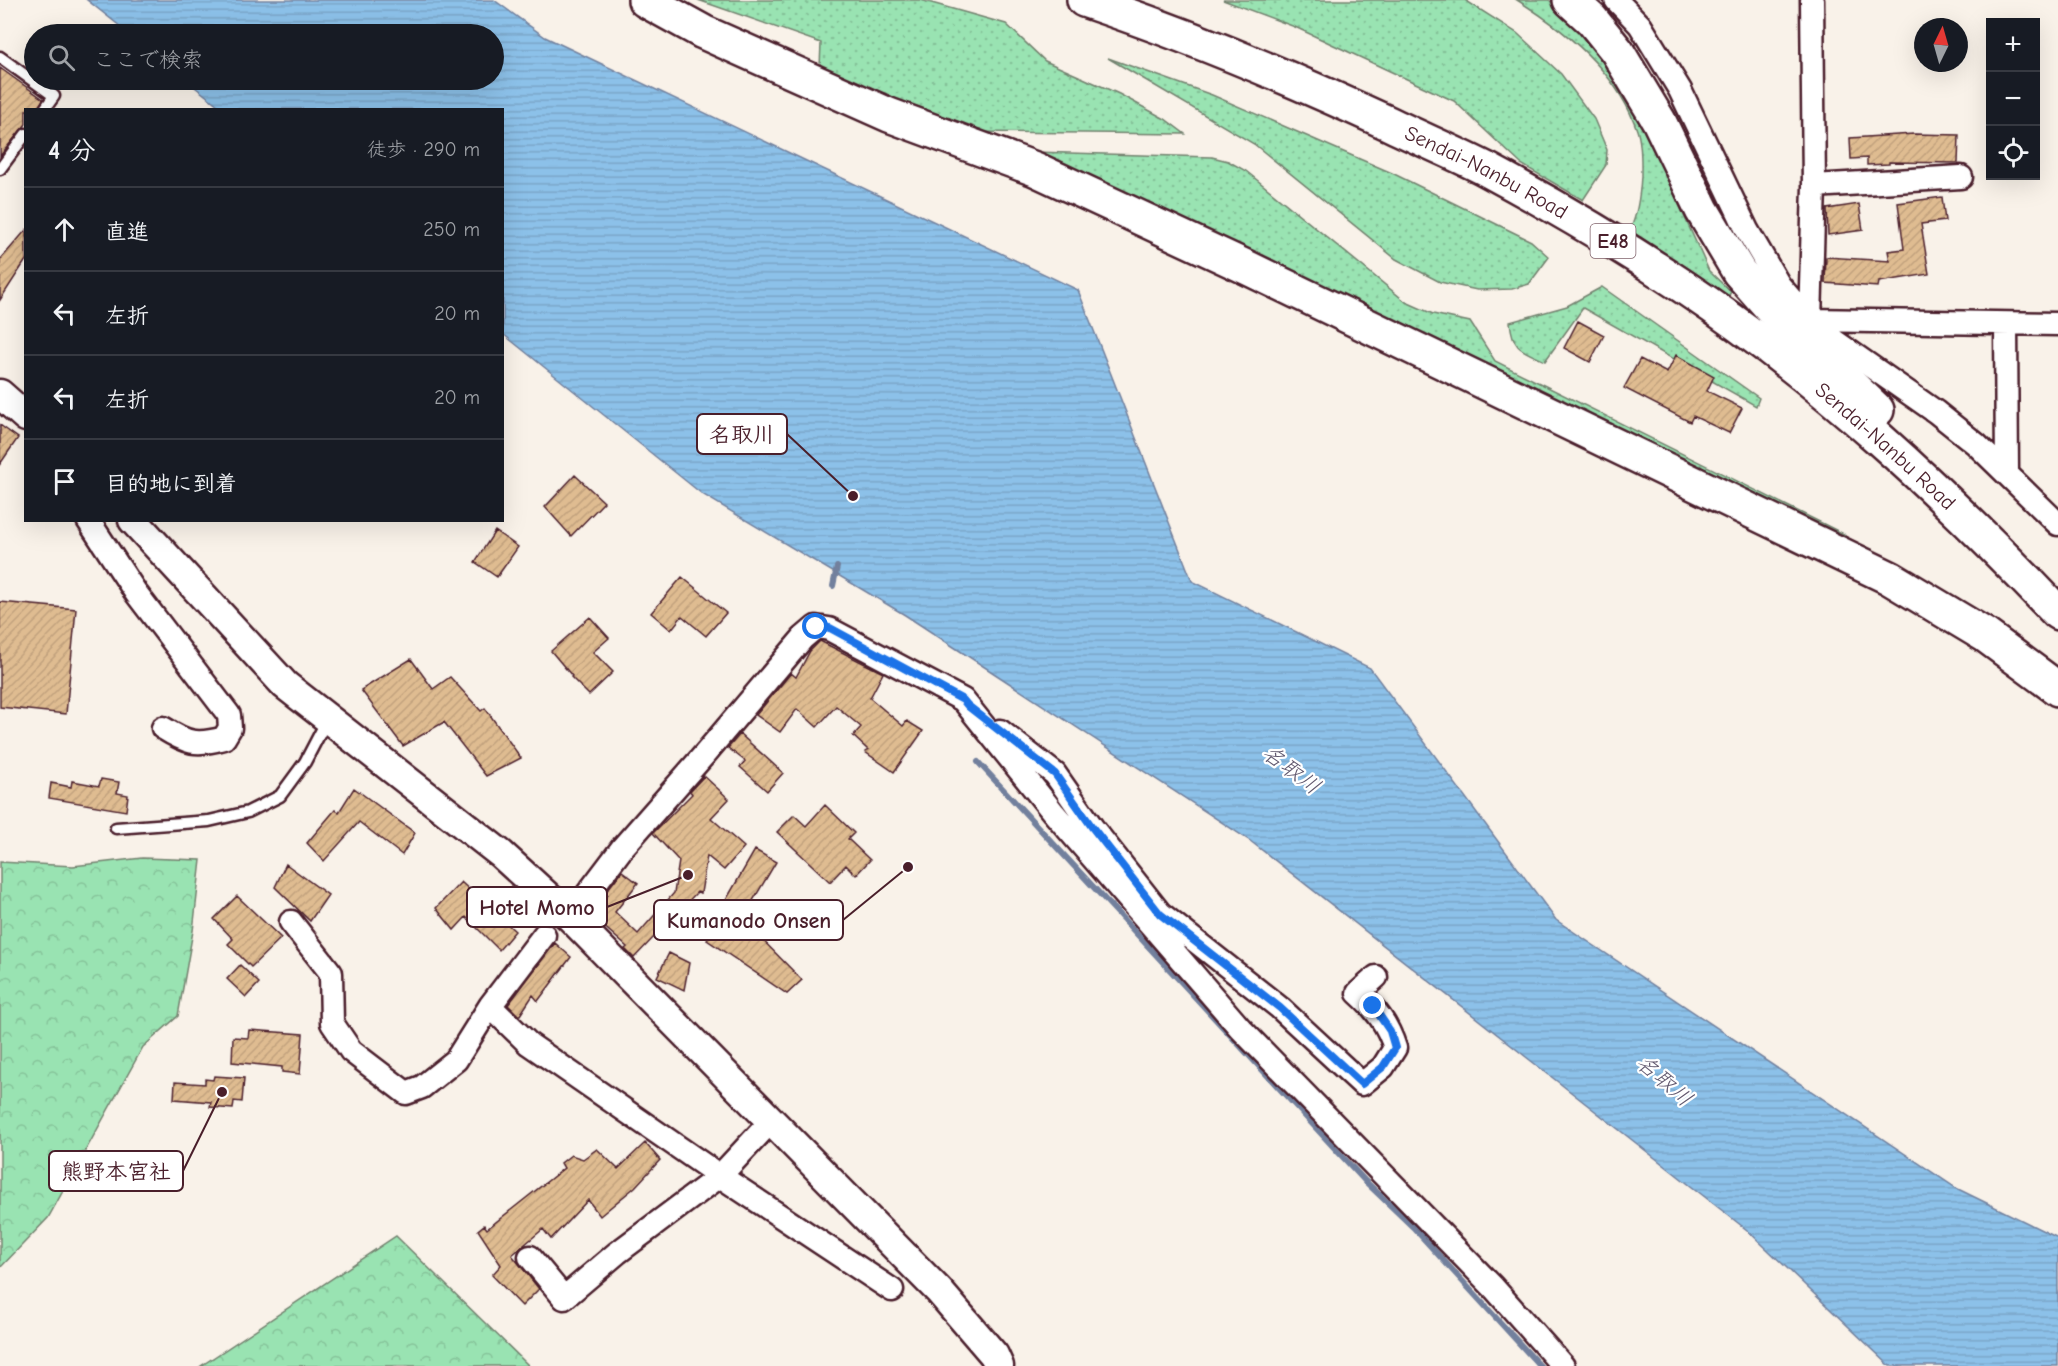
<!DOCTYPE html>
<html lang="ja">
<head>
<meta charset="utf-8">
<style>
  :root { --surface:#171b24; --page:#20242c; --text:#f1f3f6; --muted:#9ea1a6; --line:#363941 }
  body { margin:0; font-family:"Comic Neue","Klee One",sans-serif; background:var(--page); color:var(--text) }
  .controls { position:absolute; right:18px; top:18px; display:grid; overflow:hidden; border-radius:0px; box-shadow:0 6px 24px #0002 }
  .controls button { width:54px; height:54px; display:grid; place-items:center; padding:0; border:0; border-bottom:2px solid var(--line); background:var(--surface); color:var(--text); font:30px sans-serif }
  .compass { position:absolute; left:1914px; top:18px; width:54px; height:54px; border-radius:50%; background:var(--surface); box-shadow:0 6px 24px #0002; rotate:5deg }
  .stop { position:absolute; width:18px; height:18px; margin:-14px; border:4px solid #1a73e8; border-radius:50%; background:#fff }
  .stop.end { background:#1a73e8; border-color:#fff; box-shadow:0 2px 6px #0008 }
  .list { margin:0; padding:0; list-style:none }
  h2 { display:flex; justify-content:space-between; align-items:center; height:78px; margin:0; padding:0 24px; font-size:26px }
  h2 small { font-size:20px; font-weight:400; color:var(--muted) }
  .list li { display:grid; grid-template-columns:39px 1fr auto; gap:18px; align-items:center; box-sizing:border-box; height:84px; padding:0 24px; border-top:2px solid var(--line) }
  .list b { display:block; font-size:22px; white-space:nowrap }
  .list em { font-size:20px; font-style:normal; color:var(--muted) }
  .icon { flex:none; width:33px; height:33px; fill:none; stroke:currentColor; stroke-width:2; stroke-linecap:round; stroke-linejoin:round }
  .map { position:relative; flex:none; width:2058px; height:1366px; overflow:hidden }
  .search { position:absolute; background:var(--surface); box-shadow:0 6px 24px #0002; left:24px; top:24px; width:480px; height:66px; display:flex; align-items:center; gap:15px; box-sizing:border-box; padding:0 21px; border-radius:33px; color:var(--muted); font-size:22px }
  .panel { position:absolute; background:var(--surface); box-shadow:0 6px 24px #0002; left:24px; top:108px; width:480px; height:414px; border-radius:0px }
  .map>svg:first-child { display:block }
  .green { fill:url(#green-dots); stroke:#72816e; stroke-width:1.5 }
  .forest { fill:url(#forest-crowns); stroke:#72816e; stroke-width:1.5 }
  .water { fill:url(#water-rules); stroke:#72809d; stroke-width:1.5 }
  .lines { fill:none; stroke-linecap:round; stroke-linejoin:round }
  .stream { stroke:#72809d; stroke-width:6 }
  .building { fill:url(#building-hatch); stroke:#4a1f2b; stroke-width:1.5 }
  .service-casing { stroke:#4a1f2b; stroke-width:15 }
  .minor-casing { stroke:#4a1f2b; stroke-width:27 }
  .tertiary-casing { stroke:#4a1f2b; stroke-width:33 }
  .motorway-casing { stroke:#4a1f2b; stroke-width:38 }
  .service { stroke:#fff; stroke-width:10 }
  .minor { stroke:#fff; stroke-width:22 }
  .tertiary { stroke:#fff; stroke-width:28 }
  .motorway { stroke:#fff; stroke-width:33 }
  .route { stroke:#1a73e8; stroke-width:8 }
  .labels { text-anchor:middle; stroke-width:4.5; stroke-linejoin:round; paint-order:stroke }
  .shield { fill:#fff; stroke:#80626b; stroke-width:1.5 }
  .shield-label { font-size:20px; font-weight:bold; fill:#4a1f2b }
  .street-label { font-size:21px; fill:#4a1f2b; stroke:#fff }
  .water-label { font-size:22px; font-style:italic; fill:#61586e; stroke:#fff }
  .leader { fill:none; stroke:#4a1f2b; stroke-width:2 }
  .callout-dot { fill:#4a1f2b; stroke:#fff; stroke-width:2 }
  .callout { fill:#fff; stroke:#4a1f2b; stroke-width:2 }
  .callout-label { font-size:22px; text-anchor:middle; font-weight:bold; fill:#4a1f2b }
</style>
</head>
<body>
<div class="map">
<svg width="2058" height="1366" viewBox="0 0 2058 1366">
  <defs>
    <pattern id="green-dots" width="8" height="8" patternUnits="userSpaceOnUse" patternTransform="scale(1.5)"><rect width="8" height="8" fill="#99e3b2"/><path d="M2 2h.1M6 6h.1" fill="none" stroke="#85c299" stroke-width="1.8" stroke-linecap="round"/></pattern>
    <pattern id="forest-crowns" width="20" height="18" patternUnits="userSpaceOnUse" patternTransform="scale(1.5)"><rect width="20" height="18" fill="#99e3b2"/><path d="M2 6a3 3 0 1 1 6 0M12 15a3 3 0 1 1 6 0" fill="none" stroke="#85c299"/></pattern>
    <pattern id="water-rules" width="6" height="5" patternUnits="userSpaceOnUse" patternTransform="scale(1.5)"><rect width="6" height="5" fill="#8cc1e9"/><path d="M0 2.5h6" fill="none" stroke="#7aa5c8"/></pattern>
    <pattern id="building-hatch" width="6" height="6" patternUnits="userSpaceOnUse" patternTransform="scale(1.5)"><rect width="6" height="6" fill="#dfbc91"/><path d="M-1 1l2-2M0 6l6-6M5 7l2-2" fill="none" stroke="#c1a17d"/></pattern>
  </defs>
  <rect width="100%" height="100%" fill="#f9f2e9"/>
  <filter id="ink" filterUnits="userSpaceOnUse"><feTurbulence type="fractalNoise" baseFrequency=".0167" numOctaves="2"/><feDisplacementMap in="SourceGraphic" scale="12" xChannelSelector="R" yChannelSelector="G"/><feConvolveMatrix kernelMatrix="1 2 1 2 8 2 1 2 1" color-interpolation-filters="sRGB"/></filter>
  <g filter="url(#ink)">
    <path class="green" d="M698,0H921L1006,24L1045,61L1119,94L1165,119L1185,134L972,132L820,67L821,43Z
      M1223,0H1465L1517,33L1561,74L1594,119L1607,150L1606,165L1583,200L1521,164L1454,101L1295,27Z
      M1517,0H1549L1570,17L1602,52L1629,94L1709,271L1731,292L1728,297L1630,230C1638,213 1640,195 1641,176C1641,162 1642,144 1637,130C1618,73 1567,31 1517,0Z
      M1108,58L1212,95L1392,173L1531,241L1549,257L1529,284L1512,289L1477,290L1440,282L1396,259L1254,144Z
      M1033,152L1212,157L1228,161L1246,171L1406,302L1433,314L1470,322L1495,361L1844,534L1851,548Z
      M1602,287L1759,398L1756,406L1583,308L1545,361C1521,350 1513,350 1510,322L1567,306Z"/>
    <path class="forest" d="M142,858L201,860L193,931L178,1016L143,1047L48,1218L0,1268V862L73,866Z
      M396,1236L529,1366H201Z"/>
    <path class="water" d="M87,0H494L545,37L1078,290L1192,581L1370,668L1556,920L1956,1188L2058,1238V1366H1890L1747,1230L1249,840L905,615L702,494L503,334L502,110L223,109L186,80H494V34H130Z"/>
    <g class="lines">
      <path class="stream" d="M833,586L837,567
        M978,762L1365,1181L1413,1227L1540,1366"/>
    </g>
    <path class="building" d="M0,68L43,99L37,110H26V124L0,156Z
      M1914,134L1959,135L1958,163L1889,162V164L1867,165V158L1851,159L1850,138Z
      M1942,197L1945,221L1921,224L1929,274L1879,282L1878,287L1825,283L1826,257L1890,261L1888,251L1904,249L1898,203Z
      M1859,204L1863,230L1828,235L1827,209Z
      M26,230V260L0,300V260Z
      M1578,321L1604,335L1590,362L1564,348Z
      M1676,355L1714,376L1707,391L1742,408L1729,433L1693,416L1690,422L1624,388L1640,359L1667,373Z
      M0,425L18,438L0,464Z
      M575,475L604,502L571,536L545,507Z
      M495,531L518,547L497,577L475,562Z
      M682,577L726,613L706,636L682,616L671,630L651,613Z
      M0,602L76,609L66,714L0,707Z
      M590,617L609,638L593,652L613,672L589,695L571,677L572,676L551,651Z
      M820,641L883,673L870,698L903,726L907,721L923,731L894,772L865,752L868,750L853,736L861,727L836,706L817,727L797,709L780,732L756,715L791,673L796,677L810,651Z
      M411,659L433,689L450,677L481,711L485,708L521,758L486,776L444,722L403,746L361,690Z
      M740,734L783,773L767,791L740,767L745,761L728,748Z
      M704,776L729,799L711,818L744,847L724,870L707,856L701,893L697,892L634,958L625,949L627,947L590,914L608,895L605,893L622,871L638,883L615,912L638,934L674,893L679,861L653,833L692,794L690,791Z
      M101,779L119,782L117,793L128,795L126,811L49,798L51,783L71,787L72,781L99,786Z
      M354,788L415,833L402,855L359,822L324,861L307,843L335,810L339,812Z
      M825,805L854,833L848,839L870,860L856,875L846,865L830,882L777,832L794,815L806,826Z
      M755,850L776,862L742,919L802,980L787,994L707,940L719,922L715,919Z
      M286,864L328,895L310,921L275,887Z
      M461,882L515,931L499,950L466,917L454,930L436,908Z
      M237,896L281,938L251,967L228,944L233,939L214,919Z
      M555,943L571,957L538,1001L533,995L520,1015H518L508,1005Z
      M669,953L689,963L684,990L657,977Z
      M240,965L259,983L246,997L227,979Z
      M249,1030L303,1034L300,1074L282,1072V1067L232,1062L233,1037L248,1038Z
      M214,1076L244,1078L242,1102L234,1101L233,1109L210,1107L211,1102L174,1099L175,1082L205,1084V1079L213,1080Z
      M645,1143L660,1160L635,1187L600,1216L588,1200L551,1239L543,1229L512,1255L539,1289L522,1306L492,1275L501,1265L478,1230L484,1225L487,1229L564,1168L561,1163L571,1155L583,1159L597,1149L618,1169Z"/>
    <g class="lines">
      <defs>
        <path id="service" d="M0,57L54,96L44,110
          M0,169L26,134
          M116,828L209,821L248,812L280,796L305,762L328,718"/>
        <path id="minor" d="M1616,0L1640,25L1680,90L1747,230L1779,285L1816,328L1936,412L1976,444L2058,524
          M1812,0L1814,186L1810,320L2058,324
          M1814,186L1961,177
          M2006,324L2007,474
          M88,520L136,593L229,715L230,728L224,738C196,746 187,743 163,728
          M1000,731L1055,774L1092,827L1160,913L1280,1008L1362,1084L1383,1067L1395,1048C1388,1025 1376,1009 1358,993L1376,977
          M570,917L623,847L704,755L803,638L816,627L829,629L963,700L1053,812L1240,1028L1493,1287L1563,1366
          M291,922L331,973L332,1023L351,1051L406,1093L422,1087L456,1060L490,1006
          M772,1120L720,1176L892,1290
          M530,1257L564,1298L617,1253L720,1176L529,1044L490,1006L544,935"/>
        <path id="tertiary" d="M0,394L26,417
          M133,520L285,685L501,854L570,917L939,1291L994,1355L999,1366"/>
        <g id="motorway">
          <path d="M645,0L703,32L889,115L1035,169L1248,268L1890,578L1985,635L2058,689"/>
          <path id="s1" d="M1084,0C1188,35 1289,77 1388,123C1421,139 1455,153 1488,170C1555,206 1621,245 1684,287C1822,379 1944,493 2058,613"/>
          <path d="M1570,0L1592,20L1617,51L1659,121L1702,210L1739,272L1779,317L1877,410"/>
        </g>
      </defs>
      <use href="#service" class="service-casing"/>
      <use href="#minor" class="minor-casing"/>
      <use href="#tertiary" class="tertiary-casing"/>
      <use href="#motorway" class="motorway-casing"/>
      <use href="#service" class="service"/>
      <use href="#minor" class="minor"/>
      <use href="#tertiary" class="tertiary"/>
      <use href="#motorway" class="motorway"/>
    </g>
  </g>
  <g class="lines" filter="url(#ink)">
    <path class="route" d="M816,627L830,628L963,700L968,706L1055,774L1092,827L1160,914L1280,1008L1362,1084L1383,1067L1395,1048L1390,1031L1373,1006"/>
  </g>
  <g class="labels">
    <rect class="shield" x="1590.5" y="224" width="45" height="34" rx="4.5"/>
    <g class="shield-label">
      <text x="1613" y="248">E48</text>
    </g>
    <g class="street-label">
      <text dy="7" stroke="none"><textPath href="#s1" startOffset="438">Sendai-Nanbu Road</textPath></text>
      <text dy="7" stroke="none"><textPath href="#s1" startOffset="924">Sendai-Nanbu Road</textPath></text>
    </g>
    <g class="water-label">
      <text transform="translate(1292 769) rotate(37)" y="8">名取川</text>
      <text transform="translate(1665 1080) rotate(41)" y="8">名取川</text>
    </g>
  </g>
  <path class="leader" d="M853 496L787 434M688 875L607 907M908 867L843 920M222 1092L183 1171"/>
  <g class="callout-dot">
    <circle cx="853" cy="496" r="6"/>
    <circle cx="688" cy="875" r="6"/>
    <circle cx="908" cy="867" r="6"/>
    <circle cx="222" cy="1092" r="6"/>
  </g>
  <g class="callout">
    <rect x="697" y="414" width="90" height="40" rx="6"/>
    <rect x="467" y="887" width="140" height="40" rx="6"/>
    <rect x="654" y="900" width="189" height="40" rx="6"/>
    <rect x="49" y="1151" width="134" height="40" rx="6"/>
  </g>
  <g class="callout-label">
    <text x="742" y="442">名取川</text>
    <text x="537" y="915">Hotel Momo</text>
    <text x="749" y="928">Kumanodo Onsen</text>
    <text x="116" y="1179">熊野本宮社</text>
  </g>
</svg>
<div class="controls">
<button>+</button>
<button>−</button>
<button><svg class="icon" aria-label="locate" viewBox="0 0 24 24"><circle cx="12" cy="12" r="6"/><path d="M12 2v4M12 18v4M2 12h4M18 12h4"/></svg></button>
</div>
<svg class="compass" viewBox="-18 -18 36 36"><path d="M0-13l5 13h-10z" fill="#e53935"/><path d="M0 13l5-13h-10z" fill="#9ea1a6"/></svg>
<div class="stop" style="left:816px;top:627px"></div>
<div class="stop end" style="left:1373px;top:1006px"></div>
<div class="search"><svg class="icon" aria-label="search" viewBox="0 0 24 24"><circle cx="10" cy="10" r="6"/><path d="M15 15l6 6"/></svg>ここで検索</div>
<section class="panel">
<h2>4 分<small>徒歩 · 290 m</small></h2>
<ul class="list">
<li><svg class="icon" aria-label="ahead" viewBox="0 0 24 24"><path d="M12 20V5M6 11l6-6 6 6"/></svg><div><b>直進</b></div><em>250 m</em></li>
<li><svg class="icon" aria-label="left" viewBox="0 0 24 24"><path d="M17 20v-9H6M10 6l-5 5 5 5"/></svg><div><b>左折</b></div><em>20 m</em></li>
<li><svg class="icon" aria-label="left" viewBox="0 0 24 24"><path d="M17 20v-9H6M10 6l-5 5 5 5"/></svg><div><b>左折</b></div><em>20 m</em></li>
<li><svg class="icon" aria-label="arrive" viewBox="0 0 24 24"><path d="M6 21V4h12l-3 4 3 4H6"/></svg><div><b>目的地に到着</b></div></li>
</ul>
</section>
</div>
</body>
</html>
